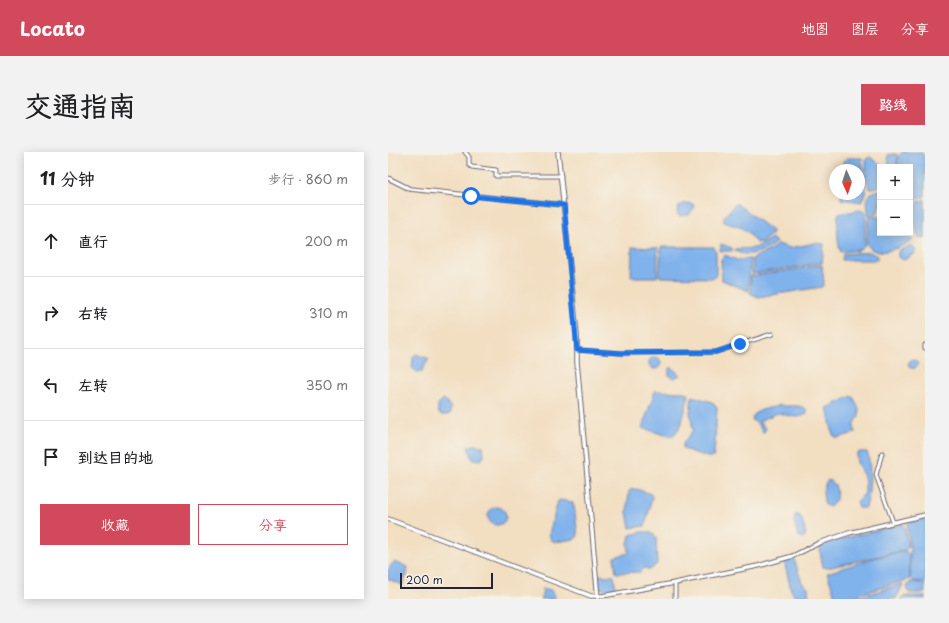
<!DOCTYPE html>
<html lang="zh">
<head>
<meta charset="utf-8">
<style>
  :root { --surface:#fff; --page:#f2f2f2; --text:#202124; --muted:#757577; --line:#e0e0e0; --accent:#d1495b }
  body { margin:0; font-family:"Playpen Sans","LXGW WenKai TC",sans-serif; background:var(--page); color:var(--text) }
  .controls { position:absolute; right:12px; top:12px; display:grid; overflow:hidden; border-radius:0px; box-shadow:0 2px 10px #0003 }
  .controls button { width:36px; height:36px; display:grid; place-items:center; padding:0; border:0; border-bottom:1px solid var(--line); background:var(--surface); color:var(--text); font:20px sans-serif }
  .compass { position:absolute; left:441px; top:12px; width:36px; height:36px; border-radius:50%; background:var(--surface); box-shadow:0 2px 10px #0003; rotate:177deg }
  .scale { position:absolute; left:12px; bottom:10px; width:93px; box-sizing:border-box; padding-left:4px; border:2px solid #22223b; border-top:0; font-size:11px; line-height:14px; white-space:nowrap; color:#22223b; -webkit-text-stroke:3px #f7f3e8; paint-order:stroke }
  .stop { position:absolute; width:12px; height:12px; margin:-9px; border:3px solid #1a73e8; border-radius:50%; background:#fff }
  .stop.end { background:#1a73e8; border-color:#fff; box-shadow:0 1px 4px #0008 }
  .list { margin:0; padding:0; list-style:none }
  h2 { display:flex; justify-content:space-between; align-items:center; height:52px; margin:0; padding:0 16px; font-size:17px }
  h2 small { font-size:13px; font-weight:400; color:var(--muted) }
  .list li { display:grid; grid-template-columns:26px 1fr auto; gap:12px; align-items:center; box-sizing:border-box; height:72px; padding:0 16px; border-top:1px solid var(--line) }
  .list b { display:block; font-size:15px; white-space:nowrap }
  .list em { font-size:13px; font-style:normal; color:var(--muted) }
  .actions { display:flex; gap:8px; padding:12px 16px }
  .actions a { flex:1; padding:9px 0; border:1px solid var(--accent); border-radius:0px; text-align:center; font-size:14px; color:var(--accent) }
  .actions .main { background:var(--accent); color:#fff }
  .icon { flex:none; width:22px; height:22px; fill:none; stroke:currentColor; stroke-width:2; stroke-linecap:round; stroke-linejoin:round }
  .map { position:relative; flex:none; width:537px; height:447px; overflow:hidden; border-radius:0px }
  header { display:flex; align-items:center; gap:24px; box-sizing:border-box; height:56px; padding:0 20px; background:var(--accent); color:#fff }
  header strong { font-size:19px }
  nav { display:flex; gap:22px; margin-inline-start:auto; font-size:14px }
  .intro { display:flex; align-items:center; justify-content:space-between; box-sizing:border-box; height:96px; padding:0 24px }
  h1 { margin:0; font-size:28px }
  .button { padding:10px 18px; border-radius:0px; background:var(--accent); color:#fff; font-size:14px; font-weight:700 }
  main { display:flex; gap:24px; padding:0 24px }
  aside { flex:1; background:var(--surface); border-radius:0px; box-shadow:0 2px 10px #0003 }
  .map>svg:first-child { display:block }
  .water { fill:#80b2ec; stroke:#516a94 }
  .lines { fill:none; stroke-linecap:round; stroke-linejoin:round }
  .minor-casing { stroke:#6b646a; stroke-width:5 }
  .tertiary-casing { stroke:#6b646a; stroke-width:5.5 }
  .minor { stroke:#fff; stroke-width:3 }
  .tertiary { stroke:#fff; stroke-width:3.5 }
  .route { stroke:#1a73e8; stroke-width:5 }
</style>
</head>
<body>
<header>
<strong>Locato</strong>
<nav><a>地图</a><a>图层</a><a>分享</a></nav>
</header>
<div class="intro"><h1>交通指南</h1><a class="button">路线</a></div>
<main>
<aside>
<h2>11 分钟<small>步行 · 860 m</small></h2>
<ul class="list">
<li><svg class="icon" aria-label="ahead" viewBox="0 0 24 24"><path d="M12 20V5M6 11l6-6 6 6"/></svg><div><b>直行</b></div><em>200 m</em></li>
<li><svg class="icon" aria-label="right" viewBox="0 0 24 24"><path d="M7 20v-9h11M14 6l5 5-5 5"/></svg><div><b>右转</b></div><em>310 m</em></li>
<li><svg class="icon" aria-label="left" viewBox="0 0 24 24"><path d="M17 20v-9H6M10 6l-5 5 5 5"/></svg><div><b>左转</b></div><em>350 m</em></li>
<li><svg class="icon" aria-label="arrive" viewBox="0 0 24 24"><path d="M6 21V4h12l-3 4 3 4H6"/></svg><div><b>到达目的地</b></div></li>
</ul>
<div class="actions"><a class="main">收藏</a><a>分享</a></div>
</aside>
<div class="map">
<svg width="537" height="447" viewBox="0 0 537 447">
  <rect width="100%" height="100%" fill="#f7f3e8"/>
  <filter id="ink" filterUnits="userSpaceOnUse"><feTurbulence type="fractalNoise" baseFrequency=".025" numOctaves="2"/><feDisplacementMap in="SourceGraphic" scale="8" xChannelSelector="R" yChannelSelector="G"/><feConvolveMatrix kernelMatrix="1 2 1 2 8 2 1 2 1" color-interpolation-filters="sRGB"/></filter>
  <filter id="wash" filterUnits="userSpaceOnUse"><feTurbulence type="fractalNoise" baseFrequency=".012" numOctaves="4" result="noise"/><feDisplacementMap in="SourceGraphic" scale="16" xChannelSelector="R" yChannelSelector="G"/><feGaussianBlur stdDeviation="0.9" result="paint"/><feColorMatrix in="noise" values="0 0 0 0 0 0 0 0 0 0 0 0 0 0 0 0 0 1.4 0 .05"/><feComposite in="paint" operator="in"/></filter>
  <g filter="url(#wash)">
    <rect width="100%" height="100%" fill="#f2dec1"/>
    <path class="water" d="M514,0H533L537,5V44L522,50V15H510C509,9 511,4 514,0Z
      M507,2L510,3L508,15H501L500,3Z
      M482,5L495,15H492V34L482,37L478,26V7Z
      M459,6H474L478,39L473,50L453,47V42H471V18H454L455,9Z
      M492,38V53L489,62L481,64L480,60L479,46L483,41Z
      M537,47V86L531,85L522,61V54Z
      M298,51L305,52L306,56L301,63L291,64L289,60L291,54Z
      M348,51L384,79L383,83L374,90L368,91L361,81L354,76L336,70V65Z
      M472,58L478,61L477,93L472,98L453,100C449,95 449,69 450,62Z
      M482,65H492V81H522L524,89C513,95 487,108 479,92L480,66Z
      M384,86L388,90C377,100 361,106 347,99V97L367,96Z
      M427,91L436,92L434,111L364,122L365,106L382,98L390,92L402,96Z
      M333,92L344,96V99H332Z
      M524,93L528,98L526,102L516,108L510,105V99Z
      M244,95L270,96L269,125H243Z
      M273,95H326L328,101V124L324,126L273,125L271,124Z
      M482,100L489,104L490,107L489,108H454L455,102Z
      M337,103L349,108L363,107L360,139L334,128L333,107Z
      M434,113L436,131L434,135L370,145L362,141L363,124Z
      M28,202L41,207L33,220H29L24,216L25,205Z
      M261 211a6 6 0 1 1 12 0a6 6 0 1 1-12 0Z
      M520.5 212a4.5 4.5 0 1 1 9 0a4.5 4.5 0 1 1-9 0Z
      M283,215L292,223L286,226L281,224V217Z
      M267,239L297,240L301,242L293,274L284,285L254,276Z
      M304,244L324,250L329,256L326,305H319L295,297V291L305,278L302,261Z
      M464,244C468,248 474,261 470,266C469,268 467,270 466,272L467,281L449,286L445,283L439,256Z
      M56,247L63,256L62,262C58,264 52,264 50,260V252Z
      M392,253C401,256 410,251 418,257L419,262C409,268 400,263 390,261L373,268L371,269L378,277L375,281L370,272L364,268C366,256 383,257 392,253Z
      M86,293L95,294L96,304L93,308L84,307L80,295Z
      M472,300H479C484,313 482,342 478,356H470L469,350L477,341C477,336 477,330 476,325C473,317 466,310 469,301Z
      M440,328C450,332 449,339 448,348L442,355L437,353C435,344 433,335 440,328Z
      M249,337L263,342L264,346L257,374L242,376L239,360L241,339L242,338Z
      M172,348L184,350L186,354L190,384L187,387L167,390L163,388L161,382L170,349Z
      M100 364a9 9 0 1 1 18 0a9 9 0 1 1-18 0Z
      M407,363H411L414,367L418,383L415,386L410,384L406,369Z
      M537,366V430L525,429L522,426V398L519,371Z
      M515,372L517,376L520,394L517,398L439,416L435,415L432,400L433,394L444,389Z
      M253,380H263L268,385L269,412L262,418L257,416L252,420L228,421L226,405L241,401L240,392L242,383Z
      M518,399L521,403L522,427L456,447H449L447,444L439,421L486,406Z
      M406,407L414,431L420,436L421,447H408L403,438L396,409Z
      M6,410L20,415L19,423L14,433L0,427V417Z
      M209,423L226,424L228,437L218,438L211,436Z
      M522,430L537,431V441H521L519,435Z
      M513,432H515L508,447H465Z
      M155,436L163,438L167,445L166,447H153Z
      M518,444H537V447H513Z"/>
  </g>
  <g filter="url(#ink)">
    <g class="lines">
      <defs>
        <path id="minor" d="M77,0L81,5V13L84,15L108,18V24H173
          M537,193V196
          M189,198L233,201L328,200L384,182
          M494,301L488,323L505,370
          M287,431V447"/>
        <path id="tertiary" d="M170,0L189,183V210L210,447
          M0,26L22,37L176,53
          M0,367L203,444H214L287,431L370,414L405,404L431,391L461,381L537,363"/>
      </defs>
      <use href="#minor" class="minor-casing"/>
      <use href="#tertiary" class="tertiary-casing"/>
      <use href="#minor" class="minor"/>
      <use href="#tertiary" class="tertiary"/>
    </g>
  </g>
  <g class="lines" filter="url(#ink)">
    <path class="route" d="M83,44L176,53L189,198L233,201L328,200L352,192"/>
  </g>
</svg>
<div class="controls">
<button>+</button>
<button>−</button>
</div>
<svg class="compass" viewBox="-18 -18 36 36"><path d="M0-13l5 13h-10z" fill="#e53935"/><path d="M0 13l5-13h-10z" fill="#757577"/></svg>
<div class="scale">200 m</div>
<div class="stop" style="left:83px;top:44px"></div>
<div class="stop end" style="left:352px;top:192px"></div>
</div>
</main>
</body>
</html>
